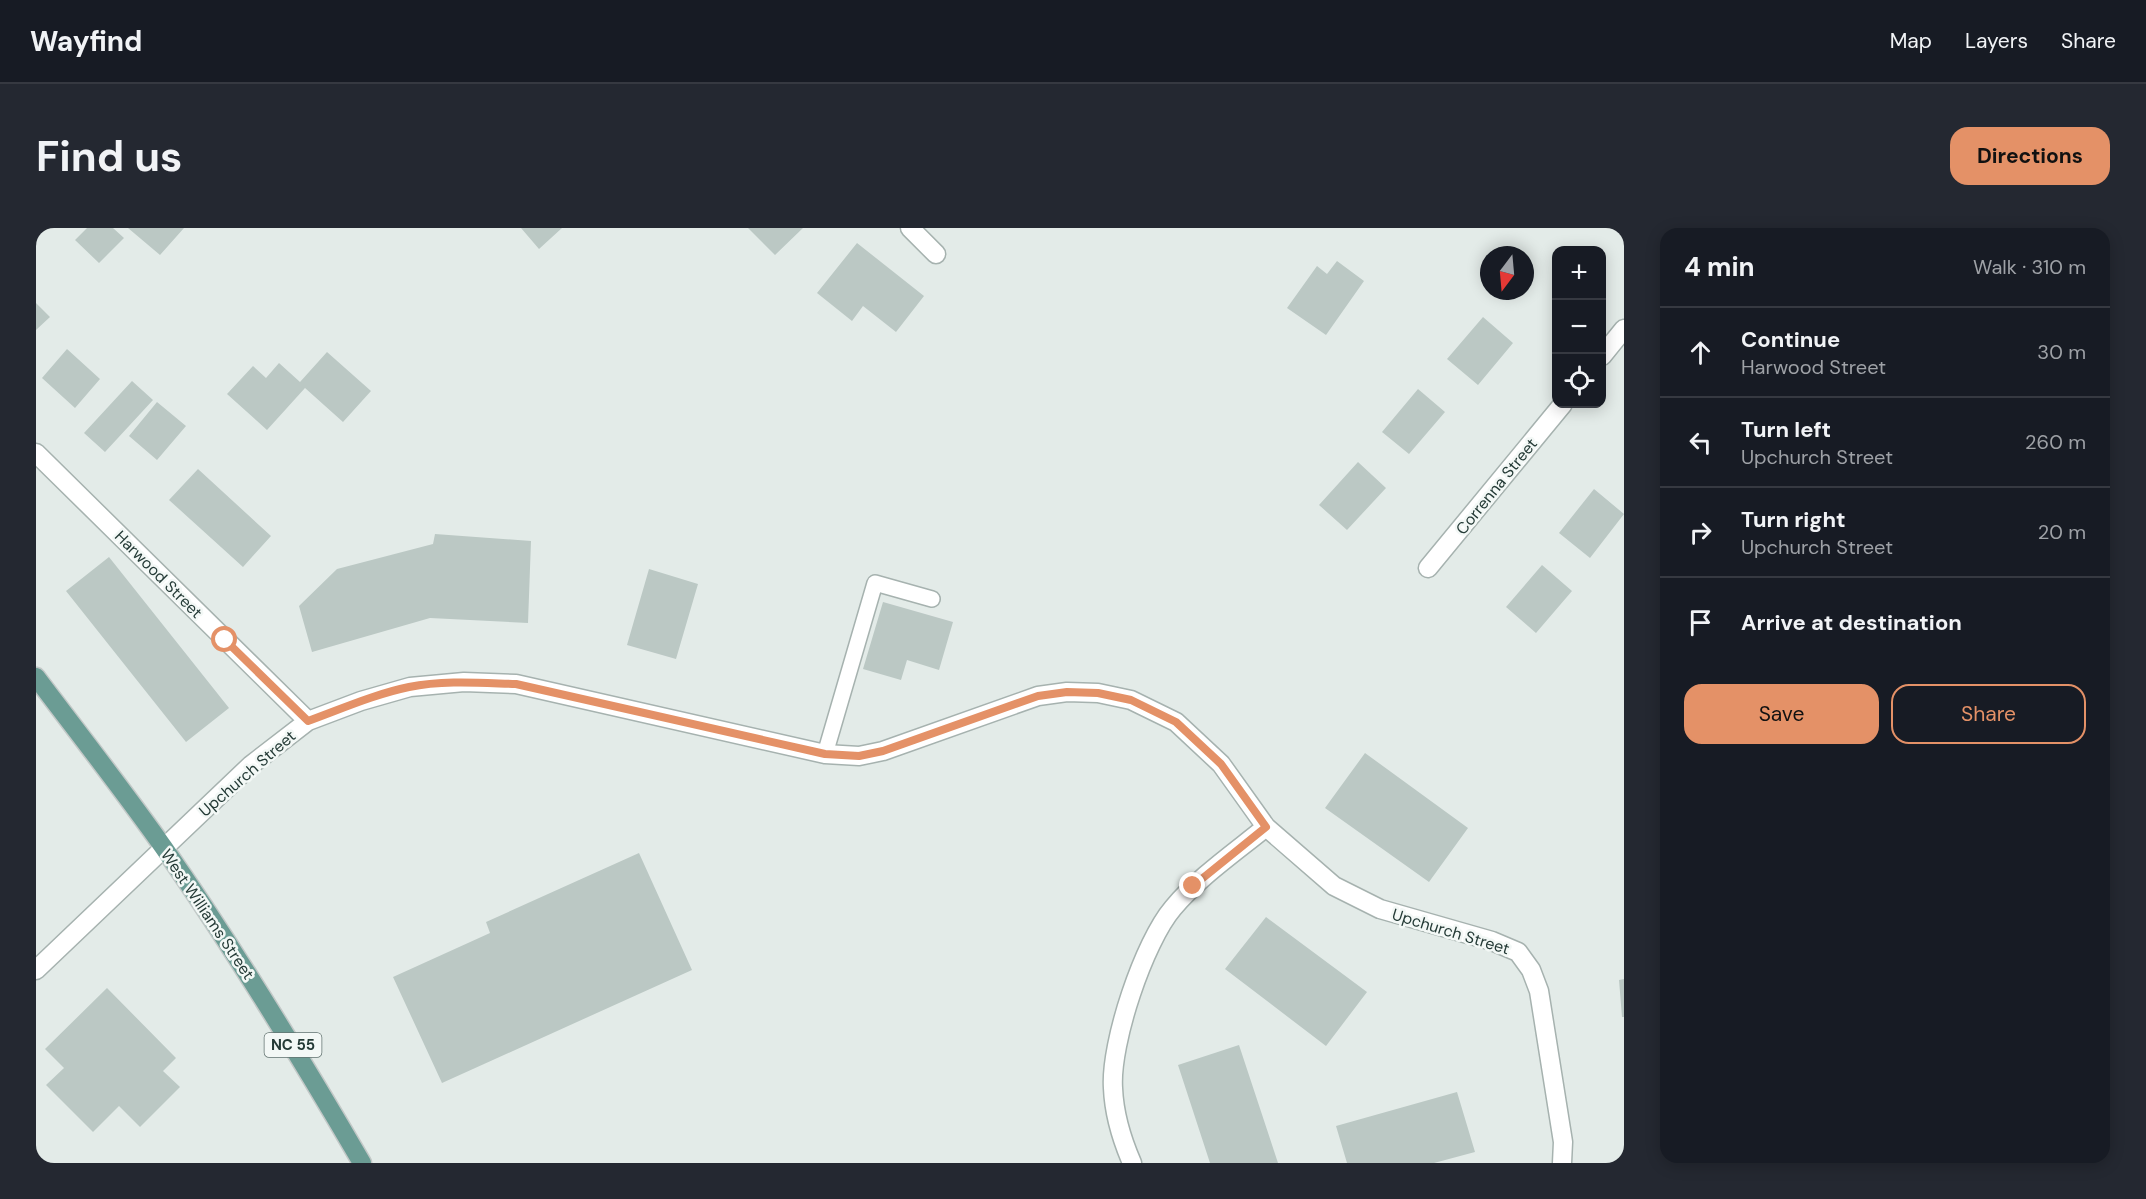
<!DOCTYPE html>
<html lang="en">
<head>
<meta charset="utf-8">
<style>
  :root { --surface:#171b24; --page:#242831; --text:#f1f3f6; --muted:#9ea1a6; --line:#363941; --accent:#e49167 }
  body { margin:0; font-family:"DM Sans",sans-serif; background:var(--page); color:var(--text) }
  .controls { position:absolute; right:18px; top:18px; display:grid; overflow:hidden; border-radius:12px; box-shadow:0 3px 15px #0003 }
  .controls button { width:54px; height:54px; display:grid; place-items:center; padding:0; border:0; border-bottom:2px solid var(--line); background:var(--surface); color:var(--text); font:30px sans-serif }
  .compass { position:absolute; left:1444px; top:18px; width:54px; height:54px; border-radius:50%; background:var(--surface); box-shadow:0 3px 15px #0003; rotate:196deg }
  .stop { position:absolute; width:18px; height:18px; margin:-14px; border:4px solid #e49167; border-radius:50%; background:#fff }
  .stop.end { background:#e49167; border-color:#fff; box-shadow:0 2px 6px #0008 }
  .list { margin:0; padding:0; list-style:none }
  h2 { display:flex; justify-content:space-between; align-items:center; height:78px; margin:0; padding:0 24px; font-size:26px }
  h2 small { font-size:20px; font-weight:400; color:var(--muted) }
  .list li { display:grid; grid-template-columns:39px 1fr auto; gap:18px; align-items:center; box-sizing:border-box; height:90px; padding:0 24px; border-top:2px solid var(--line) }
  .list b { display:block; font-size:22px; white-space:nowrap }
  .list p { margin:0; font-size:20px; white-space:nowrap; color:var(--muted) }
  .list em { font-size:20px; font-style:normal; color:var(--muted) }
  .actions { display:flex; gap:12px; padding:18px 24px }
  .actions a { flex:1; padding:14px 0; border:2px solid var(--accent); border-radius:18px; text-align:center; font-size:21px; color:var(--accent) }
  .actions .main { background:var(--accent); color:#111 }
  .icon { flex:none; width:33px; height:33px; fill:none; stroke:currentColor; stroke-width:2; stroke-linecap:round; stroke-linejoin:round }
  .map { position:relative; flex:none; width:1588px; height:935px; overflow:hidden; border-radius:18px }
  header { display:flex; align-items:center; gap:36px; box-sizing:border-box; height:84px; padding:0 30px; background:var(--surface); border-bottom:2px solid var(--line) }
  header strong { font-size:28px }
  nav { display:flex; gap:33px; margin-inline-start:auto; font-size:21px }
  .intro { display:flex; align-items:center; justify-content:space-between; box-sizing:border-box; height:144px; padding:0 36px }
  h1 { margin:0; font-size:42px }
  .button { padding:15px 27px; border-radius:18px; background:var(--accent); color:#111; font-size:21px; font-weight:700 }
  main { display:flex; gap:36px; padding:0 36px }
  aside { flex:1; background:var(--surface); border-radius:18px; box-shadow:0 3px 15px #0003 }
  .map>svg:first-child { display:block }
  .building { fill:#bbc8c4 }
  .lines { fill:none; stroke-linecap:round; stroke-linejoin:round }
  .lane-casing { stroke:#a6b2af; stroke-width:18 }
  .street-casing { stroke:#a6b2af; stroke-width:21 }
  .primary-casing { stroke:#c2c8c7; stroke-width:21 }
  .lane { stroke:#fff; stroke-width:15 }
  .street { stroke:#fff; stroke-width:18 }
  .primary { stroke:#6b9c94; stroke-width:18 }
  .route { stroke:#e49167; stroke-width:8 }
  .labels { text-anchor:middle; stroke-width:5; stroke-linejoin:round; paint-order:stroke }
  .shield { fill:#f3f8f6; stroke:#627370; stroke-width:1.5 }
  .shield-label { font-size:15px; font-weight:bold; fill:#243a36 }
  .street-label { font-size:16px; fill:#243a36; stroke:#f3f8f6 }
</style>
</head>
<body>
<header>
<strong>Wayfind</strong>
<nav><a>Map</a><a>Layers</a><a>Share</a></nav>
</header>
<div class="intro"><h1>Find us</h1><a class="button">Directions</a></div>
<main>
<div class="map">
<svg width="1588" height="935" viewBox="0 0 1588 935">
  <rect width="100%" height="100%" fill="#e3ebe8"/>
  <path class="building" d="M51,0H77L88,10L63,35L39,12Z
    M92,0H148L124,27Z
    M485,0H526L503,21Z
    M712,0H767L739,27Z
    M821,15L888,68L860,104L827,78L816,93L781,65Z
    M1301,33L1328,53L1290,107L1251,80L1281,38L1291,46Z
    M0,75L14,89L0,102Z
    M1447,89L1477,115L1442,157L1411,131Z
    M31,121L64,151L39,180L6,150Z
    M291,124L335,163L307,194L269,160L231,202L191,166L217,138L230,150L243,135L264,154Z
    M96,153L117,172L69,224L48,205Z
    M1382,161L1409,184L1373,226L1346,204Z
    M121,174L150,198L121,232L93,208Z
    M1322,234L1350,260L1311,302L1283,277Z
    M162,241L235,308L207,339L133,272Z
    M1558,261L1588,286L1554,330L1523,305Z
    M399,306L495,313L492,395L394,390L276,424L263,378L301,341L397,316Z
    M73,329L193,480L150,514L30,363Z
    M1506,337L1536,363L1500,405L1470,379Z
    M613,341L662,356L640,431L591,417Z
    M847,374L917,394L903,442L871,432L865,452L827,441Z
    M1329,525L1432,600L1393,654L1289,580Z
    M603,625L656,742L406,855L357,749L454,705L450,694Z
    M1230,689L1331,764L1290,818L1189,741Z
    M1588,751V789H1586L1583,752Z
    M71,760L140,830L127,843L144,859L104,899L83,878L57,904L10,857L28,840L9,821Z
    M1203,817L1242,935H1174L1142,837Z
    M1421,864L1439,924L1398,935H1311L1300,898Z"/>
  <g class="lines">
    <defs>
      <path id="lane" d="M789,526L839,355L896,371"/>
      <path id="street" d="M874,0L900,26
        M1566,128L1588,101
        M0,225L272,493
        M1392,340L1527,176
        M0,742L215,537L272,493L325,473L374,459L428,454L480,456L789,526L823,528L847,523L1002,468L1031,464L1062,465L1095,472L1140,494L1185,536L1230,599L1298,658L1344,681L1456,713L1482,724L1495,742L1503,763L1527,914L1526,935
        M1096,935C1086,912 1078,885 1077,860C1074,815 1108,714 1137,680C1163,649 1198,625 1230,599"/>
      <path id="primary" d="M0,449C43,506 87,562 128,620C199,722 263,827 326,935"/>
    </defs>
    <use href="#lane" class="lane-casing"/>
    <use href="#street" class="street-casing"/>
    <use href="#primary" class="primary-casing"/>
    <use href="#lane" class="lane"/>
    <use href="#street" class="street"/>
    <use href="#primary" class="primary"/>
  </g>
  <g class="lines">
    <path class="route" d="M189,412L272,493C305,481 339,466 373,459C408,452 445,455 480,456L789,526L823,528L847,523L1002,468L1031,464L1062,465L1095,472L1140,494L1185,536L1230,599L1157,658"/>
  </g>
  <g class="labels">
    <rect class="shield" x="228.5" y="805" width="57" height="24" rx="4.5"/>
    <g class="shield-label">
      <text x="257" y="822">NC 55</text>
    </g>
    <g class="street-label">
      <text transform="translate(1460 258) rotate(-51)" y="6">Correnna Street</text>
      <text transform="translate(123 346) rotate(45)" y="6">Harwood Street</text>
      <text transform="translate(211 545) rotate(-41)" y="6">Upchurch Street</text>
      <text transform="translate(172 686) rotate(56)" y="6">West Williams Street</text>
      <text transform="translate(1415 703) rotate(17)" y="6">Upchurch Street</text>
    </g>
  </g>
</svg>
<div class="controls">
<button>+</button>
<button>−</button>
<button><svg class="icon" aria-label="locate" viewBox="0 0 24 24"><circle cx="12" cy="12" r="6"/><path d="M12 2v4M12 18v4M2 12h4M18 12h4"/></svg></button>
</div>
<svg class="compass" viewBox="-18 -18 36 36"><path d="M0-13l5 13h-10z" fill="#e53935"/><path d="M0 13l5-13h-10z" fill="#9ea1a6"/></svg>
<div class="stop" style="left:189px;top:412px"></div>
<div class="stop end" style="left:1157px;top:658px"></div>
</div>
<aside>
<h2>4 min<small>Walk · 310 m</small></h2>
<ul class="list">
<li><svg class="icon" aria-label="ahead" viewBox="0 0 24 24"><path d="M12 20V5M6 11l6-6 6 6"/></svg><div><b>Continue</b><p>Harwood Street</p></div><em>30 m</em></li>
<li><svg class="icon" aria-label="left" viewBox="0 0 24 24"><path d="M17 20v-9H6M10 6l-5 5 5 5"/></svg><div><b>Turn left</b><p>Upchurch Street</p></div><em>260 m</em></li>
<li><svg class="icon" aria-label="right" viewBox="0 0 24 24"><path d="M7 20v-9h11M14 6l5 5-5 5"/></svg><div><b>Turn right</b><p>Upchurch Street</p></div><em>20 m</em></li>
<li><svg class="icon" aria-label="arrive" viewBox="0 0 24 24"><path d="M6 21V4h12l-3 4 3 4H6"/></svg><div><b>Arrive at destination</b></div></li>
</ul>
<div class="actions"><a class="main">Save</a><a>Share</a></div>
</aside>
</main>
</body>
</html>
